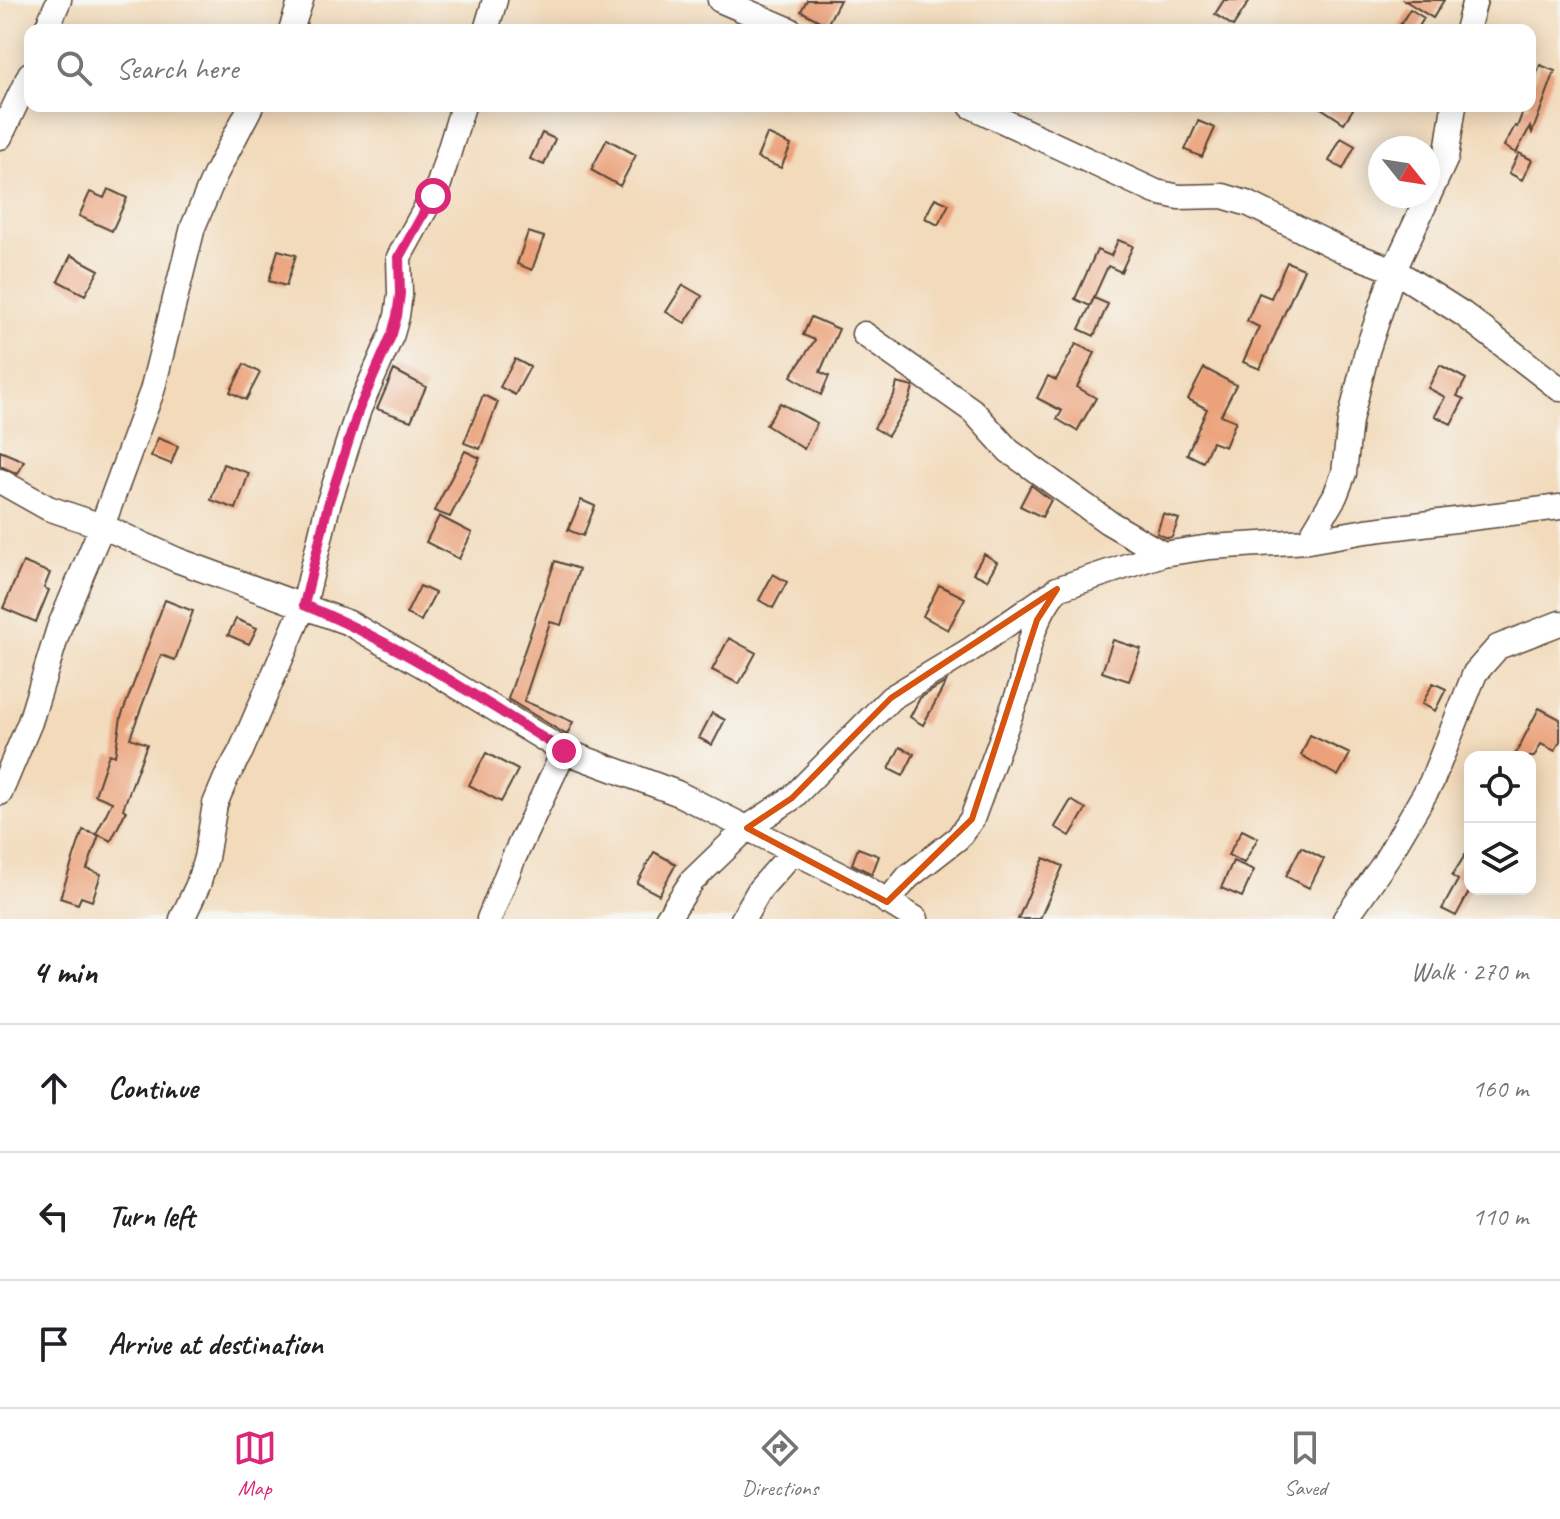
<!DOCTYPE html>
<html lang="en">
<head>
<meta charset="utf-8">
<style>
  :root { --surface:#fff; --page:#f2f2f2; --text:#202124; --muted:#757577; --line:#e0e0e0; --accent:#db2777 }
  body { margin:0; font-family:Caveat,sans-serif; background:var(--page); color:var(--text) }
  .controls { position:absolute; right:24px; bottom:24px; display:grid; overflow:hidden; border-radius:16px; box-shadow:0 4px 20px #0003 }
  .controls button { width:72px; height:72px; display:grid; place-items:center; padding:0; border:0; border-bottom:2px solid var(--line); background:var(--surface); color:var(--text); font:40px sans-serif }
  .compass { position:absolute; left:1368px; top:136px; width:72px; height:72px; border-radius:50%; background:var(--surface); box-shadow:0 4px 20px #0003; rotate:120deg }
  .stop { position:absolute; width:24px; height:24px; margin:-18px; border:6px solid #db2777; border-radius:50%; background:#fff }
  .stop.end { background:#db2777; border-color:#fff; box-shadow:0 2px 8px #0008 }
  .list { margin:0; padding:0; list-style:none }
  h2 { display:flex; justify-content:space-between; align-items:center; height:104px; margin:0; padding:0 32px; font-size:34px }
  h2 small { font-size:26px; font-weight:400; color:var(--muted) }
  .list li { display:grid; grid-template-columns:52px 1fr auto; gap:24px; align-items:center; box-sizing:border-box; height:128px; padding:0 32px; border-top:2px solid var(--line) }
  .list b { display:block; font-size:30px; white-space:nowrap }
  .list em { font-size:26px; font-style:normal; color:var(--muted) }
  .icon { flex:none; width:44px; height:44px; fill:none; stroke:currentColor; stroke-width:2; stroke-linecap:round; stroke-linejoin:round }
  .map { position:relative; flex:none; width:1560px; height:919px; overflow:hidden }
  .search { position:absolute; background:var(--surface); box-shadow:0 4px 20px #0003; left:24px; right:24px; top:24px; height:88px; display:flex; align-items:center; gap:20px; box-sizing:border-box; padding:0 28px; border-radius:16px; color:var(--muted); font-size:30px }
  .sheet { height:488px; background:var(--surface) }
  nav { display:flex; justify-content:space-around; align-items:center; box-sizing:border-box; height:112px; border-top:2px solid var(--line); background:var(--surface); font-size:22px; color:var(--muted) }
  nav a { display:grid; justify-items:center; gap:4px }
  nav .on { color:var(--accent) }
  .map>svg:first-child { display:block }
  .building { fill:#eba27a }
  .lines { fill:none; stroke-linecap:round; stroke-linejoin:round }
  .minor-casing { stroke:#564435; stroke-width:27 }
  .minor { stroke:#fff; stroke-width:24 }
  .route { stroke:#db2777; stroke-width:10 }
  .marked { fill:none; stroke:#d7540e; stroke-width:6; stroke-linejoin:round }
</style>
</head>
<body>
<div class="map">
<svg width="1560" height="919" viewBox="0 0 1560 919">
  <rect width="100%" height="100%" fill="#f6f6f2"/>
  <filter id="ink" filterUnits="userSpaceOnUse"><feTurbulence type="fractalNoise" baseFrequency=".0125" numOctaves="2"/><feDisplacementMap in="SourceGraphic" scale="16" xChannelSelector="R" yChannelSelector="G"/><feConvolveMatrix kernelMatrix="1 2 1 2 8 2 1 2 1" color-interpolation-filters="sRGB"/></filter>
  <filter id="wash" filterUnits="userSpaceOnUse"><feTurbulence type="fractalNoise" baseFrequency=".006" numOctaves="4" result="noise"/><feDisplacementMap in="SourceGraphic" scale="32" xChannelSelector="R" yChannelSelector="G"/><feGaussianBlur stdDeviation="1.8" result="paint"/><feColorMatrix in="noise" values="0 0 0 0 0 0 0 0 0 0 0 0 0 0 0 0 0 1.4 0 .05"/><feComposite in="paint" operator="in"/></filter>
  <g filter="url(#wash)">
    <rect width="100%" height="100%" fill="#f2daba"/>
    <g id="blocks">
      <path class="building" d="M807,0H840L827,25L801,11Z
        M1224,0H1250L1233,26L1215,14Z
        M1404,0H1444L1433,18Z
        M1410,9L1424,18L1417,30H1397Z
        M1540,65L1555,71L1532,133L1530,127L1516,153L1504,146L1515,126L1517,127L1525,106H1530V92Z
        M1318,106H1355L1344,123Z
        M1198,121L1215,128L1202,157L1185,150Z
        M542,133L555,139L544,165L530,159Z
        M767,134L791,145L781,168L757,158Z
        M1341,138L1355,146L1343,169L1329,161Z
        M607,139L636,155L620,186L591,170Z
        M1519,153L1532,160L1522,180L1509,173Z
        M108,189L127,198L112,231L79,216L90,192L104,198Z
        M935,198L949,204L938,225L925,218Z
        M528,232L544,237L532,270L517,264Z
        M1118,240L1133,246L1121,272L1108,266L1090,306L1075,299L1097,250L1111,256Z
        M278,250L296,255L286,286L269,281Z
        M71,255L99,270L85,295L58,281Z
        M1287,262L1304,269L1260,369L1243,362L1259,327L1247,321L1259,293L1271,298Z
        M683,285L702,296L685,323L666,312Z
        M1094,298L1108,304L1094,336L1079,329Z
        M811,317L839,329L820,372L829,376L821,395L791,376L815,340L803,335Z
        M1076,344L1095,353L1077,387L1096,398L1077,431L1057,419L1062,411L1037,398L1048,376L1056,380Z
        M515,359L530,367L515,395L500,387Z
        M244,364L260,373L246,400L230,392Z
        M1440,365L1466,379L1457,396L1464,399L1451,424L1435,416L1445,397L1428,388Z
        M1204,368L1236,385L1221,415L1236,421L1225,447L1212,442L1203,462L1187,454L1207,409L1188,399Z
        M394,370L426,387L411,421L377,409Z
        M897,383L913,387L909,401L888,436L874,428L894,395Z
        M483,395L498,402L480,449L464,443Z
        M780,403L817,423L804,449L766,425Z
        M158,438L178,446L171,464L151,456Z
        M0,451L24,461L18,474L0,466Z
        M465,451L480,458L450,517L434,511Z
        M223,464L249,473L236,509L211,500Z
        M1031,485L1051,500L1042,517L1020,506Z
        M581,500L595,506L583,536L568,530Z
        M1163,514L1179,519L1172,537L1167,538L1157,533Z
        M439,516L472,533L459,559L426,542Z
        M984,554L997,562L987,580L973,573Z
        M555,561L579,569L561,625L550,622L524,701L573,722L567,735L508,699Z
        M23,562L50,573L44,588L49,590L36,622L3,608Z
        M773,574L787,582L773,608L759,600Z
        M939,585L965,598L948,630L923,616Z
        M420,586L435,593L421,621L406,614Z
        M165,600L193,611L175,660L161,655L130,738L147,744L123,809L126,811L111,841L99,835L87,869L101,874L92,901L81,897L78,904L60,898L83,830L98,835L96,834L112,802L95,795L109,754L115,756L121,717Z
        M236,619L257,628L249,644L228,635Z
        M729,638L756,653L739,684L712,670Z
        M1113,640L1141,649L1129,681L1102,672Z
        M946,682L923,725L910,717L920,698Z
        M1433,683L1446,689L1435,711L1422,704Z
        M1539,708L1560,719V741L1555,751L1541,744L1534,757H1514Z
        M712,713L725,720L712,745L699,738Z
        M1310,735L1350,754L1338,776L1301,755Z
        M900,747L914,754L903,776L889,769Z
        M486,753L518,770L501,802L469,785Z
        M1071,800L1086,809L1070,836L1055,827Z
        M1242,830L1258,838L1244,863L1228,855Z
        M1301,847L1324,859L1309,888L1286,876Z
        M1470,847V890L1456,916L1442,909L1458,880L1452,876Z
        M858,848L879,856L872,874L852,864Z
        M654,852L676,864L659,895L637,883Z
        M1044,858L1063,866L1040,919H1018Z
        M1233,861L1254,870L1242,897L1221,888Z"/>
    </g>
  </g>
  <g filter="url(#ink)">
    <use href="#blocks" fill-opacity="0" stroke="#564435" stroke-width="2"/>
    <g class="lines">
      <defs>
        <path id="minor" d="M720,0L790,30
          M46,30L59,0
          M291,30L301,0
          M486,30L495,0
          M1467,30L1475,0
          M971,106L1156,192L1179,197L1223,196L1249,204L1348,253L1394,270L1463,314L1560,389
          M0,137L30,74
          M864,334L973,411L1009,451L1108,522L1163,554
          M0,481L48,508L102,526L177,560L349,623L431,670L564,751L677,793L861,885L916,919
          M1308,541L1335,496L1344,473L1350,421L1367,351L1394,270L1446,158L1454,106
          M0,793L30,722L59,628L102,526L152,391L193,227L215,175L251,106
          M887,902L908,877L958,838L972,819L1022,683C1026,650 1035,615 1057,589L1163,554L1210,547L1308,541L1366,531L1560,507
          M182,919L198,885L206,858L215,804L226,778L241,751L304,605L328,505L359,409L392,334L397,316L400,294L399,257L439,184L463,106
          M489,919L514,857L564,751
          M667,919L692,881L747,828L792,798L891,698L970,650L1049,595
          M743,919L760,889L793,852
          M1345,919L1383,865L1431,783L1475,673L1498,647L1560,623"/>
      </defs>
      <use href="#minor" class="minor-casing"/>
      <use href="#minor" class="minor"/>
    </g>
  </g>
  <g class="lines" filter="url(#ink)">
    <path class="route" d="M433,196L399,257L400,294L397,316L392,334L359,409L328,505L304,605C396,642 480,699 564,751"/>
  </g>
  <path class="marked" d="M1057,589L1037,620L972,819L887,902L747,828L792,798L891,698Z"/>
</svg>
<div class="controls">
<button><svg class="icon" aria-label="locate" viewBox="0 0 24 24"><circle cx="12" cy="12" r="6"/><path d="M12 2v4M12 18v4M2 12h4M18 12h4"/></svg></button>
<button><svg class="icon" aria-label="layers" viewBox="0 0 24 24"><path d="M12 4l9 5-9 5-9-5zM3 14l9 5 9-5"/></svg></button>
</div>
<svg class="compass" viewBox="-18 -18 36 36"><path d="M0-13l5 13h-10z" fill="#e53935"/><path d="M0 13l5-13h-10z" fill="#757577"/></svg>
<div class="stop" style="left:433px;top:196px"></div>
<div class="stop end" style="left:564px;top:751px"></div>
<div class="search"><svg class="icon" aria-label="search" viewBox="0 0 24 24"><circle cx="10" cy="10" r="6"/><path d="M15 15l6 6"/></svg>Search here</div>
</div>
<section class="sheet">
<h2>4 min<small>Walk · 270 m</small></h2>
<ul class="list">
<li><svg class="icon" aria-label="ahead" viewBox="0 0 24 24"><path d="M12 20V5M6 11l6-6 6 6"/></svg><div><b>Continue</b></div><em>160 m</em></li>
<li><svg class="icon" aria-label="left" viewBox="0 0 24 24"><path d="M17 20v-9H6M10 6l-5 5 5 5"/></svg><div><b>Turn left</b></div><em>110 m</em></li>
<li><svg class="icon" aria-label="arrive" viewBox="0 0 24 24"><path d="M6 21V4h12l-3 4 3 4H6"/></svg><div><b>Arrive at destination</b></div></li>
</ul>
</section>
<nav>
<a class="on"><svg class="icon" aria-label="map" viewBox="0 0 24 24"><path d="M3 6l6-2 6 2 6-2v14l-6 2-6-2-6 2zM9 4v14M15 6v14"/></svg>Map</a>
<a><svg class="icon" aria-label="directions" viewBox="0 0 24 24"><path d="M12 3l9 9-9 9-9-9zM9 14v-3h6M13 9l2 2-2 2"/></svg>Directions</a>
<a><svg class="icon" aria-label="saved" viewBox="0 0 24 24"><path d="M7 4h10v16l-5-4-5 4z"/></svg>Saved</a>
</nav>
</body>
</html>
